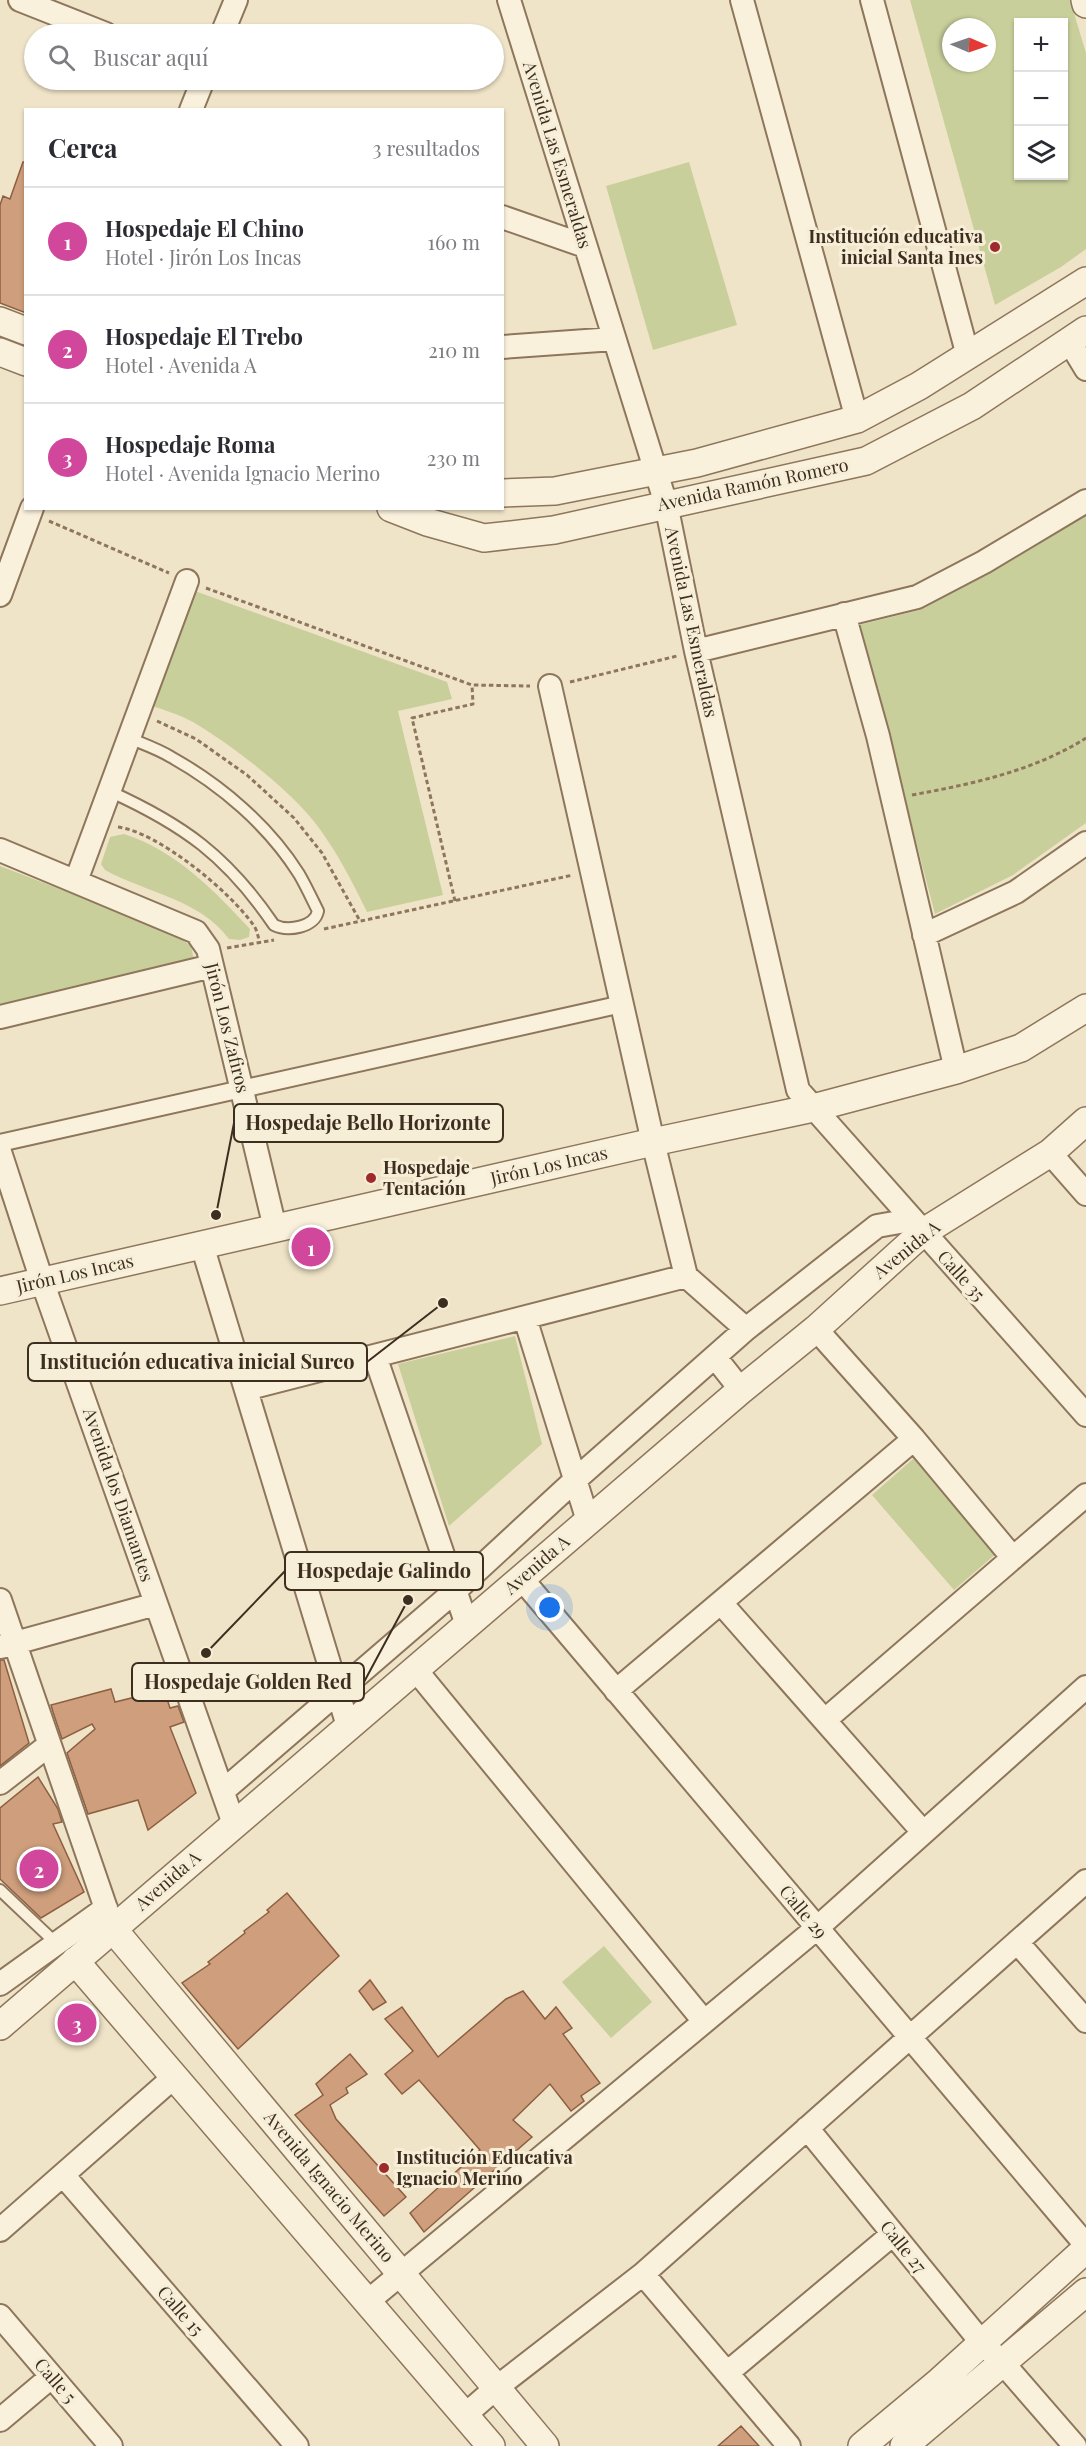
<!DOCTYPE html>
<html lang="es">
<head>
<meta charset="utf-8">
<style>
  :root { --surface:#fff; --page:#f2f2f3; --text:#2b2b33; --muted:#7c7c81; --line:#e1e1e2; --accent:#9e2a2b }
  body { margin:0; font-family:"Playfair Display",serif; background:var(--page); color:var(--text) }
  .controls { position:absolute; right:18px; top:18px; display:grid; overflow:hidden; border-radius:0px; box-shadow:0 2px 4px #0004 }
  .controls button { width:54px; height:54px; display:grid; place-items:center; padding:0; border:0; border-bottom:2px solid var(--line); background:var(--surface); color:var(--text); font:30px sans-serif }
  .compass { position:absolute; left:942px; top:18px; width:54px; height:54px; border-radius:50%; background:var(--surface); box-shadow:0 2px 4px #0004; rotate:92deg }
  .you { position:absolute; left:550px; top:1608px; width:21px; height:21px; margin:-15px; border:4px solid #fff; border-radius:50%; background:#1a73e8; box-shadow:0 0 0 9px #1a73e833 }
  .badge { display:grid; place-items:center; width:39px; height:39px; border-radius:50%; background:var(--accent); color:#fff; font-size:20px; font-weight:700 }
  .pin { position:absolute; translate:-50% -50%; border:3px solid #fff; box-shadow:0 2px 6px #0006 }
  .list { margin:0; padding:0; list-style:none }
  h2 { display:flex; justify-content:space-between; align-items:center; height:78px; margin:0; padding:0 24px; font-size:26px }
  h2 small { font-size:20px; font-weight:400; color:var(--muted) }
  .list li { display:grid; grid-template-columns:39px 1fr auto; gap:18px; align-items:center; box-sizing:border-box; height:108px; padding:0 24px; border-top:2px solid var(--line) }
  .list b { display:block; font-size:22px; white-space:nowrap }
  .list p { margin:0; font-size:20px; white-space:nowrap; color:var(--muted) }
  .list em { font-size:20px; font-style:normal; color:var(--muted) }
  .icon { flex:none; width:33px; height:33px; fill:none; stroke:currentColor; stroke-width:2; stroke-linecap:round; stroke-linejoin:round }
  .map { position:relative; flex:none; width:1086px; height:2446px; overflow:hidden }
  .search { position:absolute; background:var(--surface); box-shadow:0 2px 4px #0004; left:24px; top:24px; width:480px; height:66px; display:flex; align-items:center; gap:15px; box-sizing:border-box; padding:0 21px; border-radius:33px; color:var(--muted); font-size:22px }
  .panel { position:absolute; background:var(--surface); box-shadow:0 2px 4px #0004; left:24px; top:108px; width:480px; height:402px; border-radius:0px }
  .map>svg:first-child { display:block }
  .green { fill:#c9cf9b; fill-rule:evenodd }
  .building { fill:#cf9f7d; stroke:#8d5f41; stroke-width:1.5 }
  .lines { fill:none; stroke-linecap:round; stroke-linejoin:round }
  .service-casing { stroke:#8d765c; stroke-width:14 }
  .pedestrian-casing { stroke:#8d765c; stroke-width:20 }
  .minor-casing { stroke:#8d765c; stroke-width:26 }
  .tertiary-casing { stroke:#8d765c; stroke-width:30 }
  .path { stroke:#8d765c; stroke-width:3; stroke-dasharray:4.5 3; stroke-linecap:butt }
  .service { stroke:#faf1dc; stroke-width:10 }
  .pedestrian { stroke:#faf1dc; stroke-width:16 }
  .minor { stroke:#faf1dc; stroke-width:22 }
  .tertiary { stroke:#faf1dc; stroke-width:27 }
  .poi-dot { fill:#9e2a2b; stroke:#f7eed8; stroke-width:2 }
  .labels { text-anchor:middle; stroke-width:6; stroke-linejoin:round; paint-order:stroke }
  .street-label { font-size:18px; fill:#3d2e20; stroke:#f7eed8 }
  .poi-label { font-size:18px; font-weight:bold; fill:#3d2e20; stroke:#f7eed8; text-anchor:start }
  .leader { fill:none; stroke:#3d2e20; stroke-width:2 }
  .callout-dot { fill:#3d2e20; stroke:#f7eed8; stroke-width:2 }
  .callout { fill:#f7eed8; stroke:#3d2e20; stroke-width:2 }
  .callout-label { font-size:20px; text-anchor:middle; font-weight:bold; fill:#3d2e20 }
</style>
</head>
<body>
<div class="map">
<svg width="1086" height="2446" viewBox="0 0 1086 2446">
  <rect width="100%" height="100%" fill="#f0e4c8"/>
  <path class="green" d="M910,0H1070L1086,53V249L1061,267L995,305ZM1018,22H1064V176H1018ZM951,27H987V63H951Z
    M689,162L737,325L653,350L606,186Z
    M1086,515V823L1013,875L935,914L859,625L920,610Z
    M192,590L447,682L452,699L398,711L443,895L367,912C353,883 338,854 319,828C291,790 233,746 193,722C180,715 164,710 150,705Z
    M124,834C175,850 215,891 250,929L249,937L240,940L229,939C199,899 147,893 105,870L101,864L110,837Z
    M0,866L171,932L191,946L194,960L0,1007Z
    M515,1336L542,1444L449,1526L398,1364Z
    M914,1458L997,1553L954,1590L872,1495Z
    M604,1946L652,2002L611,2038L562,1982Z"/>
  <path class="building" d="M23,162H26V313L0,303V205L3,196L10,199Z
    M0,1660H4L29,1743L0,1766Z
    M111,1689L115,1702L164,1690L170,1708L178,1706L184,1722L170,1727L196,1793L148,1830L138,1800L88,1814L67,1753L95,1729L92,1724L62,1739L53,1712L51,1705Z
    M38,1777L58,1809L62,1822L53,1824L84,1892L41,1918L0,1879V1808Z
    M287,1893L339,1956L238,2049L182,1983L210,1964L208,1962L245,1933L244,1931L269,1912L267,1910Z
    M370,1980L386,2002L373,2010L359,1991Z
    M523,1991L545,2019L556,2007L572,2028L563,2034L600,2083L581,2096L584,2101L571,2111L550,2084L513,2120L532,2137L424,2232L410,2213L480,2150L419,2080L402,2094L385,2074L413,2051L385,2019L402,2007L438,2057L506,1999Z
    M350,2054L367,2074L346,2088L348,2093L330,2105L336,2119L406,2197L384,2216L295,2115L323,2095L316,2084Z
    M741,2426L759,2446H718Z"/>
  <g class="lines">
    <defs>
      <path id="service" d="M109,791C184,825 227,856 274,925C288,932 315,927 318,911C312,899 306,886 299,874C268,825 221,785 171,757C158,749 143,744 129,738
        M0,1890L59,1946"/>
      <path id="pedestrian" d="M0,1143L622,1004"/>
      <path id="minor" d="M20,0L106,34
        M509,0L666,504L696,651L798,1090L1086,1415
        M742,0L857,419
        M872,0L968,356
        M222,34L236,0
        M191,110L203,80
        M502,217L585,246
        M1069,341L1086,369
        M502,347L614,339
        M0,595L32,508
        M844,614L878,736L956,1070
        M696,651L917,597L984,562L1086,501
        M550,686L653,1142L686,1276L746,1329
        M0,850L196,932L208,949L275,1228
        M76,881L187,581
        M924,935L1016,892L1086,843
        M0,1017L212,966
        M0,1152L42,1281L234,1824
        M1050,1153L1086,1194
        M202,1245L348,1726
        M525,1318L588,1521
        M816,1329L914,1439L1013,1558
        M375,1356L467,1625
        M715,1357L741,1390
        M246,1389L686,1276
        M521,1578L1086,2245
        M0,1600L113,1929
        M721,1603L923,1832
        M1,1647L156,1604
        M415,1669L703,2020
        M616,1691L914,1439
        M825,1720L1086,1495
        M0,1783L49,1745
        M223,1791L455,1591L574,1481L746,1329L877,1226L911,1220
        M1017,1942L1086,2021
        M0,1984L106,1908
        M807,2128L982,2343L1002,2362L1075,2446
        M63,2175L297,2446
        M0,2230L174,2077
        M643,2274L789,2446
        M367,2302L817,1928L1086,1687
        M0,2316L111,2446
        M727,2373L893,2234
        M465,2415L496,2388L643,2274L1086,1881
        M0,2420L51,2377"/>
      <path id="tertiary" d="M1085,0L1086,4
        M0,321L26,331
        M0,352L26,362
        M502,493L555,491L697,463L857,419L919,386L1086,281
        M391,508L427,522L484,538L554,530L866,461L972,406L1086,330
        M0,1291L653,1142L813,1108L956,1070L1021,1048L1086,1008
        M113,1929L545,2446
        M75,1961L491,2446
        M0,2026L741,1390L816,1329L922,1233L1050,1153L1086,1121
        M862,2446L940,2381L1086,2249
        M904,2446L1086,2292"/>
    </defs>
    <use href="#service" class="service-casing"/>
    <use href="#pedestrian" class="pedestrian-casing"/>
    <use href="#minor" class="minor-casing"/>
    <use href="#tertiary" class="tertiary-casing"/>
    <path class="path" d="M49,521L169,573
      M206,588L472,685L530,686
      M570,682L677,656
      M157,721L196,739L247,775L294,818L322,853L360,921
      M912,795C972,784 1034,771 1086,738
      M118,827C158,832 231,892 254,926C257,930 258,937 260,943
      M455,901L412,718L473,704L472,685
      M324,929L573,875
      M227,948L274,940"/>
    <use href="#service" class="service"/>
    <use href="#pedestrian" class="pedestrian"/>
    <use href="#minor" class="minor"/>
    <use href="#tertiary" class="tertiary"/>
  </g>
  <g class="poi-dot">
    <circle cx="995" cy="247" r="6"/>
    <circle cx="371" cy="1178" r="6"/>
    <circle cx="384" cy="2168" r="6"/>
  </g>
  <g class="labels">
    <g class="street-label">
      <text transform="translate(557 155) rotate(73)" y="6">Avenida Las Esmeraldas</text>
      <text transform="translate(753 485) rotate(-12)" y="6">Avenida Ramón Romero</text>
      <text transform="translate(691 622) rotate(78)" y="6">Avenida Las Esmeraldas</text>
      <text transform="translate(227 1028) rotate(76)" y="6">Jirón Los Zafiros</text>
      <text transform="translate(549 1166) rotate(-13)" y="6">Jirón Los Incas</text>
      <text transform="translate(907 1250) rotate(-39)" y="6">Avenida A</text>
      <text transform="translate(75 1274) rotate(-13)" y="6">Jirón Los Incas</text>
      <text transform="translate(961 1276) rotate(48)" y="6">Calle 35</text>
      <text transform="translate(118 1495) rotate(71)" y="6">Avenida los Diamantes</text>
      <text transform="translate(537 1565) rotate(-41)" y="6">Avenida A</text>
      <text transform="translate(168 1881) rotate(-41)" y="6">Avenida A</text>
      <text transform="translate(803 1912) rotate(50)" y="6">Calle 29</text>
      <text transform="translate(329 2187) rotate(50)" y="6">Avenida Ignacio Merino</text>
      <text transform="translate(903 2247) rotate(51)" y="6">Calle 27</text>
      <text transform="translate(180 2311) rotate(49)" y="6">Calle 15</text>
      <text transform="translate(55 2381) rotate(49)" y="6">Calle 5</text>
    </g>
    <g class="poi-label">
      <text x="983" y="243" text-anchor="end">Institución educativa<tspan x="983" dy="21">inicial Santa Ines</tspan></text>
      <text x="383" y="1174">Hospedaje<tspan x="383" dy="21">Tentación</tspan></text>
      <text x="396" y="2164">Institución Educativa<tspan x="396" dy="21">Ignacio Merino</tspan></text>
    </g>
  </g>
  <path class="leader" d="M216 1215L234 1123M443 1303L367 1362M206 1653L285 1571M408 1600L364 1682"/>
  <g class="callout-dot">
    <circle cx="216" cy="1215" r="6"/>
    <circle cx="443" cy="1303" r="6"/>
    <circle cx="206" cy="1653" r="6"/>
    <circle cx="408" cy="1600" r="6"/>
  </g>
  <g class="callout">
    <rect x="234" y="1104" width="269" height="38" rx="6"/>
    <rect x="28" y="1343" width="339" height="38" rx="6"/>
    <rect x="285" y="1552" width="198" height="38" rx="6"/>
    <rect x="132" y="1663" width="232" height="38" rx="6"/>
  </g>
  <g class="callout-label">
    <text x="368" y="1130">Hospedaje Bello Horizonte</text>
    <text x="197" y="1369">Institución educativa inicial Surco</text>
    <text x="384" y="1578">Hospedaje Galindo</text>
    <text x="248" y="1689">Hospedaje Golden Red</text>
  </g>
</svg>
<div class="controls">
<button>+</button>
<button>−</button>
<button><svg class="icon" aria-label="layers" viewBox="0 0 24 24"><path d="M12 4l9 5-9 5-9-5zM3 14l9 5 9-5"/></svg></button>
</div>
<svg class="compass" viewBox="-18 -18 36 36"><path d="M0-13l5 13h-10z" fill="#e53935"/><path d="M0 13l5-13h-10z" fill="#7c7c81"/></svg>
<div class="you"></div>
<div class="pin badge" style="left:311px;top:1247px;background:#d1479c">1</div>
<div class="pin badge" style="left:39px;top:1869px;background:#d1479c">2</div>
<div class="pin badge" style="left:77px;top:2023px;background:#d1479c">3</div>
<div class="search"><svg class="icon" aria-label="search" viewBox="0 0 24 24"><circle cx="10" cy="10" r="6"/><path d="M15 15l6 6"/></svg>Buscar aquí</div>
<section class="panel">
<h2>Cerca<small>3 resultados</small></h2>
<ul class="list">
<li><span class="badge" style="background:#d1479c">1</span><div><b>Hospedaje El Chino</b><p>Hotel · Jirón Los Incas</p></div><em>160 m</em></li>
<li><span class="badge" style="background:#d1479c">2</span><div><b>Hospedaje El Trebo</b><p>Hotel · Avenida A</p></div><em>210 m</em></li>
<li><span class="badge" style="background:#d1479c">3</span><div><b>Hospedaje Roma</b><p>Hotel · Avenida Ignacio Merino</p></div><em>230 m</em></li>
</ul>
</section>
</div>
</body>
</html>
